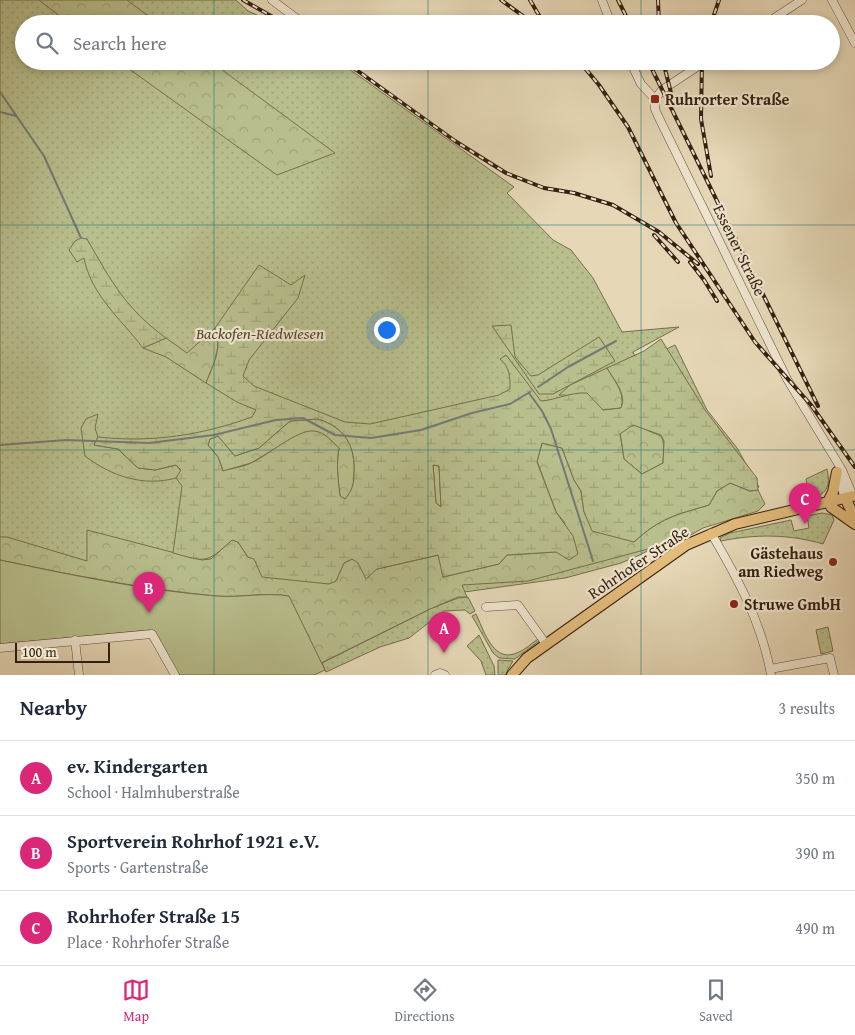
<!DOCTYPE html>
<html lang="en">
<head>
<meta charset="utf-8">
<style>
  :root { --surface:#fff; --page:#f6f6f7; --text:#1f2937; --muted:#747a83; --line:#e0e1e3; --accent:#db2777 }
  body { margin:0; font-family:"Gentium Book Plus",serif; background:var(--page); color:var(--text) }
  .scale { position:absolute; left:15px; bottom:12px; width:95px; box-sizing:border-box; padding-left:5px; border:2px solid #351f0e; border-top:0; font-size:14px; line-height:18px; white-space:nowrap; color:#351f0e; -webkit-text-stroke:4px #efe6d0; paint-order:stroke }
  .you { position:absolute; left:386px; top:329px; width:18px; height:18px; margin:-12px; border:4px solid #fff; border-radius:50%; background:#1a73e8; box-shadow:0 0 0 8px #1a73e833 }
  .badge { display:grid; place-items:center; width:32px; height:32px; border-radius:50%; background:var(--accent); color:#fff; font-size:16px; font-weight:700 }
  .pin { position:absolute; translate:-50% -41px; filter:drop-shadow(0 1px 2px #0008) }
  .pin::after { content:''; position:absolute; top:26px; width:18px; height:15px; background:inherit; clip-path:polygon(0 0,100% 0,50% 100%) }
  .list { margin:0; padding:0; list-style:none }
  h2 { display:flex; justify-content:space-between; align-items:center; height:65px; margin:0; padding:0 20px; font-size:21px }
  h2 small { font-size:16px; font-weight:400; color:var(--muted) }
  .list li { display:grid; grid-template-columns:32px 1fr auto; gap:15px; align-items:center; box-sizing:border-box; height:75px; padding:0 20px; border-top:1px solid var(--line) }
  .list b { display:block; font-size:19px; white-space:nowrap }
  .list p { margin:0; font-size:16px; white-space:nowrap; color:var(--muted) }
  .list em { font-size:16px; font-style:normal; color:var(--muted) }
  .icon { flex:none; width:28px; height:28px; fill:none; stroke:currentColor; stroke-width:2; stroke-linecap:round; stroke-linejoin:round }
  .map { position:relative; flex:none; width:855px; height:675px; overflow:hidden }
  .search { position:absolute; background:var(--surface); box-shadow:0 2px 8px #0003; left:15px; right:15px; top:15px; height:55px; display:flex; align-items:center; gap:12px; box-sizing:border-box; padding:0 18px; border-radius:28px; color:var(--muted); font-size:19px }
  .sheet { height:290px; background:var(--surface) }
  nav { display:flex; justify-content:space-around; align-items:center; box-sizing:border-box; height:70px; border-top:1px solid var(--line); background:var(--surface); font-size:14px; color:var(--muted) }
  nav a { display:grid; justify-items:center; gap:2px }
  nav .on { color:var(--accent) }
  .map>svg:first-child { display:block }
  .grass { fill:url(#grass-dots); stroke:#766e4d }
  .forest { fill:url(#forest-crowns); stroke:#766e4d }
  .wetland { fill:url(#wetland-marsh); stroke:#766e4d; fill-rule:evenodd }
  .garden { fill:#b8be8c; stroke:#766e4d }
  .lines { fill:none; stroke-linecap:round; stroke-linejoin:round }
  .stream { stroke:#737a75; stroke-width:2 }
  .minor-casing { stroke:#614d38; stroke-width:9 }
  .major-casing { stroke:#351f0e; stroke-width:12 }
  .minor { stroke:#efe6d0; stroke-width:8 }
  .major { stroke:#e3bc7c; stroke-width:10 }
  .rail-casing { stroke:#351f0e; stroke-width:4 }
  .rail { stroke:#efe6d0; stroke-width:2; stroke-dasharray:5.5; stroke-linecap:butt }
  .grid { fill:none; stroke:#0f766e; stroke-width:1; stroke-opacity:0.55 }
  .poi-dot { fill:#8f2418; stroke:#efe6d0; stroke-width:2 }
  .labels { text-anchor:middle; stroke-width:4.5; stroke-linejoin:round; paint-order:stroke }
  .poi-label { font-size:16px; font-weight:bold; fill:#351f0e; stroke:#efe6d0; text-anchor:start }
  .street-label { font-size:16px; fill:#351f0e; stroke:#efe6d0 }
  .park-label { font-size:16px; font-style:italic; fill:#56472e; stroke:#efe6d0 }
</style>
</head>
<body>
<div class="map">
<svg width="855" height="675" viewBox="0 0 855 675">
  <defs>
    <pattern id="grass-dots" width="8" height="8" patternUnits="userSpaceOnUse" patternTransform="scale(1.25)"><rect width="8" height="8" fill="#b8be8c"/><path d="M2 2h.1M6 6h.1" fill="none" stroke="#9fa378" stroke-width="1.8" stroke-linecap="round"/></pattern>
    <pattern id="forest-crowns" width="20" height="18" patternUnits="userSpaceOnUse" patternTransform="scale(1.25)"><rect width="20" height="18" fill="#b8be8c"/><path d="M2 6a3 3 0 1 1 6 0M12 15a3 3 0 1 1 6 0" fill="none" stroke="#9fa378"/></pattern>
    <pattern id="wetland-marsh" width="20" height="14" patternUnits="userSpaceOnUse" patternTransform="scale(1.25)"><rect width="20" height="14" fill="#b8be8c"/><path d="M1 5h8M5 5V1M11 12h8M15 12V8" fill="none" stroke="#9fa378"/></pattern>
  </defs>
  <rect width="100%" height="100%" fill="#e6d8b7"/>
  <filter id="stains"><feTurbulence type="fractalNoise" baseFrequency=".004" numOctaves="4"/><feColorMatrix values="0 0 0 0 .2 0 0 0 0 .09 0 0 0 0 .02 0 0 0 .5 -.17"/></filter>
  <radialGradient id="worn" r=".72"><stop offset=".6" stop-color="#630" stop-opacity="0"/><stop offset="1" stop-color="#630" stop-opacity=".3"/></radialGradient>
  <path class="grass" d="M0,0H236L248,11L277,24H24V61H338L514,187L507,193L553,240L571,250L593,278L622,332L679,327L633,352L638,362L675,345L707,410L737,448L759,487L642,554L621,563L565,578L385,603L0,559Z
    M827,469C831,487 827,494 809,500L806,479Z
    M822,513L832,515L834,520L823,544C789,534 755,534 721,541L720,538L730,533L791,520L794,531L809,528L807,516Z
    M468,597L475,611L470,614L465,610L444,611L409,638L380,647L326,672L322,663L430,609L458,598Z
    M476,614C483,628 492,661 514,654C522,652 531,644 538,639L539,641L515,659L499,658L493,653L472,616Z
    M828,627L833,651L821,654L816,630Z
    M479,635L494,666L495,675H486L481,661L467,646Z
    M498,660L513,661L505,675H498Z"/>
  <path class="forest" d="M39,0H127L159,24H70Z
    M118,61H210L335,153L277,175Z
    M215,328C222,351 214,362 206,383L166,357L143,348L166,338L187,353Z
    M607,368C614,380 626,394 621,408L603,410C589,399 577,395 559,395L570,385Z
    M98,414L95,428L98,437L94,445L118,449L138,468L155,470L176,465L181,471L176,478C143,487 111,476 85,456L81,428L86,419Z
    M318,419C345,427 356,447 354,474C354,485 352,491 345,499L340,496C338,479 336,464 339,448L325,435L283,444L251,463L223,471L218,457L208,445L210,439L218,436L235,456L259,448L290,421Z
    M637,425C663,440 665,428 663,463L642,474L624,459L620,434L628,427Z
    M542,443L562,448L574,480L581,491L584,512L634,542C660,518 675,515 709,505L717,491L730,483L750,491L758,490L765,504L758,511L703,528L656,555L648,549L528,581L462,585L467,597H458L430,609L321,663L288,596C265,592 240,598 216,596C143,589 71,575 0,560V537H7L87,561V530L202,560L211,559L232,540L238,542L248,557L336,581L344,563L352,559L377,569L439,555L443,577L499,564L507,555L556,552L565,523L556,512L537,461Z
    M433,465L439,466L441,507L436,503Z"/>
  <path class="wetland" d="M81,238L87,239C111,281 126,309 166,338L143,348C121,319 91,295 84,258L77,262L69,250L75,241Z
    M259,265L291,285L305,275L298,298L249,360L243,376L254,386L345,422L370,424L499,395L510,389C510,377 510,367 500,359L506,355L541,401C556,400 570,392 587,393L603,410L621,408C627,394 614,380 607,368L644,351L661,339L705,410L757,478L758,490L750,491L730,483L717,491L709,505C675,515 660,518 634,542L592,531L584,512L581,491L574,480L562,448L542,443L537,462L556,512L573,536L578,554L569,560L556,552L507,555L499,564L443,577L438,555L377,569L366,579L358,563L352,559L344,563L336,581L329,584L262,577L254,559L248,557L238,542L232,540C206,564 206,562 173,553L182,486L176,478L181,470L176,465L155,470L138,468L118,449L94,445L98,437C152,443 202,435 252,417L256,410L237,402L206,383C214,362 222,351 215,328ZM318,419C345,427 356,447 354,474C354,484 352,491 345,499L340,496C338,479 336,464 339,448C331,441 325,432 314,431C298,429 268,455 253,462C244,467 233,468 223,471L218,457L208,445L210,439L218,436L235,456L259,448L290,421ZM633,425L661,435L664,441L663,463L642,474L624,459L620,434ZM433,465L439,466L441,507L436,503Z
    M511,325L515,357L531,376L538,375L599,337L615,361L553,394H539L492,326Z"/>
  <path class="garden" d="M0,560C71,575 143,590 216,596C240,598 265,592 289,596L325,670L314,675H178L150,630L0,644Z"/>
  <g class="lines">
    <path class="stream" d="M0,92L44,156L81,238
      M0,112L16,116
      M538,387L568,367L616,341
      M529,393L542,411L551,429L593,561
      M0,445L66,440L149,443L214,435L276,420L303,418L335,435L371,438L421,430L472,413L510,404L530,392"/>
    <defs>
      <path id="minor" d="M272,0L304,24
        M602,0L611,24
        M832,0L855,43
        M765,24L802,0
        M630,61L641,84L655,99V109L658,116L787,379L842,470L853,496
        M655,99L662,90L706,61
        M837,474L846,501
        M711,533C737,577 762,623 771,675
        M486,607L518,605L546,644
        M75,640L79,675
        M0,648L152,634L175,675
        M770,669L830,658L834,675
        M435,675L440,673L445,675"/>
      <path id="major" d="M829,500L833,492L837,472
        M847,502L855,518
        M831,507L855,524
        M512,675L527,658L686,545L735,524L853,496"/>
    </defs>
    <use href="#minor" class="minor-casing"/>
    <use href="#major" class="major-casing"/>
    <use href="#minor" class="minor"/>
    <use href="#major" class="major"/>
    <defs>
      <path id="rail" d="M243,0L285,24
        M501,0L534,24
        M530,0L544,24
        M618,0L630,24
        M658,0L659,24
        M711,24L719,0
        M344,61L455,141L506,173L544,188L574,193L613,205L659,232L698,264
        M579,61L599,85L628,127L676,223L755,342L811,405L855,467
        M648,61L818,406
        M663,61L672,97
        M702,61L701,119L711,176
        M654,235L678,262
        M690,262L704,280L717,301"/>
    </defs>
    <use href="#rail" class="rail-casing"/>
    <use href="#rail" class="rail"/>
  </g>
  <path class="grid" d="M214,0V24M428,0V24M641,0V24M214,61V675M428,61V675M641,61V675M0,225H855M0,450H855"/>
  <g class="poi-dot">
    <rect x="650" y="94" width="10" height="10" rx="2.5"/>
    <circle cx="833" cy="562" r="5"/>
    <circle cx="734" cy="604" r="5"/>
  </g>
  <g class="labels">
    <g class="poi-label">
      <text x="665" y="105">Ruhrorter Straße</text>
      <text x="823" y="559" text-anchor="end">Gästehaus<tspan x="823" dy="18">am Riedweg</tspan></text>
      <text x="744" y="610">Struwe GmbH</text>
    </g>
    <g class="street-label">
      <text transform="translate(740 250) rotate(64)" y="6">Essener Straße</text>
      <text transform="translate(638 562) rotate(-34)" y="6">Rohrhofer Straße</text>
    </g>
    <g class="park-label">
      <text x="260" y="339">Backofen-Riedwiesen</text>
    </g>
  </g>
  <rect width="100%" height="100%" filter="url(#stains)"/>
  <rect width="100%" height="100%" fill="url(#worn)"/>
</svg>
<div class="scale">100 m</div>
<div class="you"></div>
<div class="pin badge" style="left:444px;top:653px">A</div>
<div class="pin badge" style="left:149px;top:613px">B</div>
<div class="pin badge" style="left:805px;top:524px">C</div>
<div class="search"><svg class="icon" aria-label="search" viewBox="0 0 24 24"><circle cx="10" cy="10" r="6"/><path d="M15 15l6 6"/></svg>Search here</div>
</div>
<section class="sheet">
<h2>Nearby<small>3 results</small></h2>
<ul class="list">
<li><span class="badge">A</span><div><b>ev. Kindergarten</b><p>School · Halmhuberstraße</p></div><em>350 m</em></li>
<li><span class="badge">B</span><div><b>Sportverein Rohrhof 1921 e.V.</b><p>Sports · Gartenstraße</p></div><em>390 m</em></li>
<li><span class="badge">C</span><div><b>Rohrhofer Straße 15</b><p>Place · Rohrhofer Straße</p></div><em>490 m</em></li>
</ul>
</section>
<nav>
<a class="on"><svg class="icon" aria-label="map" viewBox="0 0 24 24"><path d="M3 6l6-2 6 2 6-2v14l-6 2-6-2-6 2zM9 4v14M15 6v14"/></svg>Map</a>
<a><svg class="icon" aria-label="directions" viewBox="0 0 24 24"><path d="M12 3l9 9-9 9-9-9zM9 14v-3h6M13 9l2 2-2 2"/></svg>Directions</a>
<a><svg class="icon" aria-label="saved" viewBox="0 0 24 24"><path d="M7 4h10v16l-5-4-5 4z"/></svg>Saved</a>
</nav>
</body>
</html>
